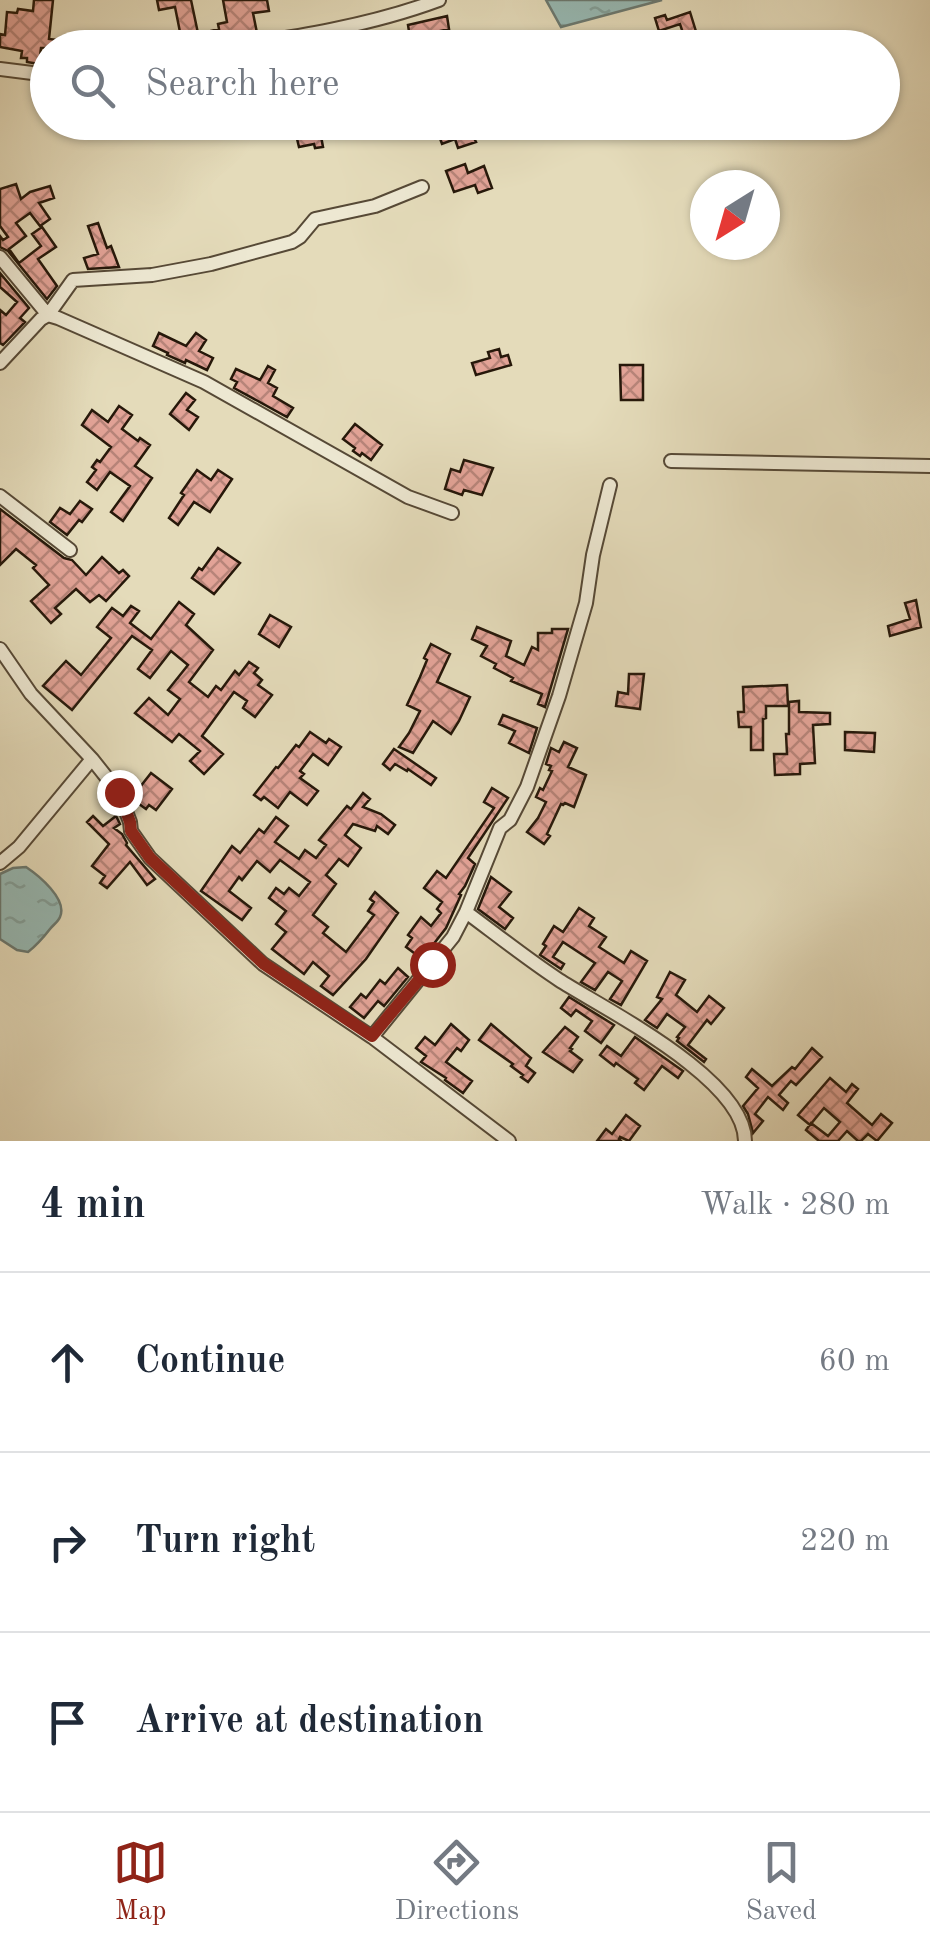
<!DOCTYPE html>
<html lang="en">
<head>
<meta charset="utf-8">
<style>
  :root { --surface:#fff; --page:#f6f6f7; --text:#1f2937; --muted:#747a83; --line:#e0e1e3; --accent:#8f2418 }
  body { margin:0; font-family:"Old Standard TT",serif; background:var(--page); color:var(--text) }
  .compass { position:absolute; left:690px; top:170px; width:90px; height:90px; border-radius:50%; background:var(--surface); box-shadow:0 2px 8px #0004; rotate:217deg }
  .stop { position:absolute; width:30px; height:30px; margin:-22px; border:8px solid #8f2418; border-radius:50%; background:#fff }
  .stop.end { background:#8f2418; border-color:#fff; box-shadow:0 2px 10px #0008 }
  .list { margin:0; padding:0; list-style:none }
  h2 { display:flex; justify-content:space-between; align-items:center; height:130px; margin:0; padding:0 40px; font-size:42px }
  h2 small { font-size:32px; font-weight:400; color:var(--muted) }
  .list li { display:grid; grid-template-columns:65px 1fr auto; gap:30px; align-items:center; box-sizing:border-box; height:180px; padding:0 40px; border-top:2px solid var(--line) }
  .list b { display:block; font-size:38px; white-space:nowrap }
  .list em { font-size:32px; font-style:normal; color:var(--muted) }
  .icon { flex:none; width:55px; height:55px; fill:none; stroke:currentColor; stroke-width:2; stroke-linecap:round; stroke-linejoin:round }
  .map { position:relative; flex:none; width:930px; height:1141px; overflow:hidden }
  .search { position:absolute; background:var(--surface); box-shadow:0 2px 8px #0004; left:30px; right:30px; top:30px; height:110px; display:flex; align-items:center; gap:25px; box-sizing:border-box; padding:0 35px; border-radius:55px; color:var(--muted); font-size:38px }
  .sheet { height:670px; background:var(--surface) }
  nav { display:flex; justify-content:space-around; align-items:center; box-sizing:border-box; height:140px; border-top:2px solid var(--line); background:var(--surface); font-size:28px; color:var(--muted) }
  nav a { display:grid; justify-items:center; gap:5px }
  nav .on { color:var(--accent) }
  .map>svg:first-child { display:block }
  .water { fill:url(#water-ripples); stroke:#6a7971; stroke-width:2.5 }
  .building { fill:url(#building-cross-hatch); stroke:#26180a; stroke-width:2.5 }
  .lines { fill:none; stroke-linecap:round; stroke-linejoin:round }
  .minor-casing { stroke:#564936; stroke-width:16 }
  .minor { stroke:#ede8d2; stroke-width:12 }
  .route { stroke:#8f2418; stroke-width:12 }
</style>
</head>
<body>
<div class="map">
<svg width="930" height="1141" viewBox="0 0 930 1141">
  <defs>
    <pattern id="water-ripples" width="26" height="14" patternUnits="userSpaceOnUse" patternTransform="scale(2.5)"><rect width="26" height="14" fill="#97bab5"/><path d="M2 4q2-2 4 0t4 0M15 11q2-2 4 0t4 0" fill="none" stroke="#829f9a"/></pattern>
    <pattern id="building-cross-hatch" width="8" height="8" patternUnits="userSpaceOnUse" patternTransform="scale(2.5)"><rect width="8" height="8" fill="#e2a397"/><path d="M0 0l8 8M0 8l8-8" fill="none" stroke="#b78479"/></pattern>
  </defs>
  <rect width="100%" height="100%" fill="#e4dbba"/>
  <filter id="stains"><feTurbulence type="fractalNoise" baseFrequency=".002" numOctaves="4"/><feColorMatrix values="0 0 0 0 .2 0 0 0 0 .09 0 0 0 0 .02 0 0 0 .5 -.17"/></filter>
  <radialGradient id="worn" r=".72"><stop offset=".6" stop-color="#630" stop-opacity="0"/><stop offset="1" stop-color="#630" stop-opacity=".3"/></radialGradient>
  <path class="water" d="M546,0H662L561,27Z
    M26,867C38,875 68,899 60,917C58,922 53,925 50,929C43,938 37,945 28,952L17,950L0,939V874L13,868Z"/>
  <path class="building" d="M34,0H53L49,39L75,42V48H41L39,64L27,62V58H21L22,51L0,47V34L5,35L7,12L17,13L18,9L33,11Z
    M157,0H191L199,38L182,42L175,7L159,10Z
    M223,0H267L269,11L253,13L257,33L222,38L210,44L207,32L219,29L218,24L227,22Z
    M690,12L698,38L686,42L680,24L659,31L655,18L665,15L667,20Z
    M447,16L449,29L410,38L408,25Z
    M293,122H352L354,132L321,136L323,147L315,148L314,144L299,147Z
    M434,122H466L476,142L458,148L455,139L442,144Z
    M465,164L468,173L484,166L492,188L478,193L475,185L454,192L446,171Z
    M16,184L21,199L30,192L50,186L54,198L39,203L50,219L40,226L30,213L16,223L26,236L9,249L19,263L41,246L32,234L42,227L56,247L38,259L57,286L47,299L8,251L0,247V236L3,240L8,237L0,226V189Z
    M98,223L107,248L111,246L119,267L88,269L84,258L98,254L88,226Z
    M0,273L29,308L20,318L25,322L3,345L0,343V310L6,315L17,302L0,287Z
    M159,333L186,346L196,333L206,340L199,351L213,358L207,370L186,360L185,363L167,355L168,353L153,346Z
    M499,349L501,357L508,355L511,365L476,375L472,363L490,358L488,352Z
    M620,365H643V400H621Z
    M268,366L275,370L268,383L277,388L273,396L293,408L287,417L234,388L237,382L231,379L236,369L260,380Z
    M186,393L195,400L187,410L198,417L189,430L170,414Z
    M119,406L132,415L122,429L138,441L140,438L150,445L135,466L152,478L123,521L111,512L130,486L110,472L97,490L87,482L96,470L92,467L97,460L100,462L111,447L82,425L92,410L108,422Z
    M355,424L382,445L371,460L362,453L360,456L353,451L355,448L343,439Z
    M464,460L493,468L482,495L464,490L462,495L445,489L451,469L460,472Z
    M197,470L211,480L218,470L232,479L210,512L194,502L178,525L169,518L184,495L181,493Z
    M80,501L92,509L82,522L79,520L67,535L50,522L60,508L70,514Z
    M0,509L64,558L72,560L86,575L102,557L119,573L123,570L129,576L106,601L99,595L90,602L76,589L55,608L61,614L51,623L31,601L49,585L33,568L36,565L16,549L0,565Z
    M218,548L240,563L214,594L192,578L199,568L202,570Z
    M916,600L921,627L890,636L888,626L910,619L905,603Z
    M179,602L194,614L186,625L213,650L189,682L208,697L216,686L221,690L235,671L239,675L249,662L258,668L254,673L262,680L258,685L272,695L255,717L243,708L247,701L234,692L202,736L223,754L204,774L190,761L200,751L179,734L172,742L135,713L149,698L168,715L180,699L168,690L188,665L171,651L150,678L138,669L152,650L132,636L72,710L43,686L66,661L81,675L111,638L97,627L112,608L123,616L131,606L139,611L130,623L151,639Z
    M270,615L291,627L279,647L259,634Z
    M477,627L511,641L506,656L524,665L532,647L538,650V633H552V629H568L545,707L538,704L542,694L511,681L513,678L494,668L496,664L481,656L487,646L472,639Z
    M431,644L450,654L437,682L470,697L459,721L451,734L433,721L413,753L399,747L409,733L420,711L407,705L420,677L427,660L424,658Z
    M629,674H644L640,709L616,706L618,692L628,694Z
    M787,685L788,706H766V718L763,719V750H751V727H739L738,712H744L743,687Z
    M799,701V712L830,713V724L813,725L815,763L800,764V774L775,775L774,754H787L786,734H789V702Z
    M503,715L537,728L529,753L509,743L515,731L499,724Z
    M310,732L326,743L329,739L341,747L328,765L313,754L300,771L304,774L300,778L318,791L307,805L290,792L278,808L264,797L261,800L254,795L276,767L278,768L296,745L299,747Z
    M845,732L875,733L874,752L845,750Z
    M564,742L577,748L568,767L586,775L574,807L565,803L563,805L561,804L547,834L550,836L544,844L527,832L538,818L546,802L536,797L540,788L543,790L552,771L549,770L551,766L546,764L551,748L559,752Z
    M394,749L436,778L431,785L408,769L407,771L395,764L390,770L383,764Z
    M151,773L172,789L156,810L149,805L146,809L135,801L137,799L133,796Z
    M492,788L508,798L468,858L475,864L465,886L459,894L461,895L446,928L422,959L406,947L412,938L408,935L421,917L431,926L441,913L437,909L442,902L424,888L437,871L446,878L494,808L484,802Z
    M363,793L370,799L363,807L381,814L395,825L388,834L377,826L375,831L353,824L345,835L361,848L348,866L339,859L326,875L336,884L313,915L328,927L323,933L346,952L374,915L368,911L374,902L370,899L375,892L398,913L366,959L333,995L321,986L329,976L313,962L304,974L272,949L286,932L276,924L286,911L269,898L276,888L284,894L289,888L299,896L310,882L280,860L270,872L257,861L242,880L239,877L229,891L251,908L242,920L201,891L232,846L240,853L259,829L264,833L276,817L288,826L275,842L299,859L305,850L316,858L326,845L319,840L347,806L351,809Z
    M93,816L103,826L116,816L120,824L114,828L122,834L127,843L126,845L155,879L147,885L130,862L107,888L100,883L105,876L92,866L109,844L87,822Z
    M491,877L511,892L499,907L513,918L505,929L478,909Z
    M579,908L594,918L589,926L606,937L599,947L624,963L631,951L647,961L621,1005L610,999L622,981L608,972L595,990L581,982L595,963L563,942L553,957L564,964L561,969L540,955L546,946L543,944L554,926L563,932Z
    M398,968L408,977L384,1006L378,1001L364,1018L350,1007L361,994L366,998L380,980L385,984Z
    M670,972L685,980L676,995L697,1012L709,996L724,1008L711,1024L707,1020L688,1045L706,1059L704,1062L677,1041L679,1038L677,1037L685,1027L667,1014L657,1028L645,1020L662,999L657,997Z
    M569,997L614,1025L601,1043L585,1031L592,1021L576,1010L571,1016L561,1008Z
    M451,1024L469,1040L461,1051L457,1048L446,1062L472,1081L463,1093L445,1080L446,1078L421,1062L426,1056L416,1048L425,1037L435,1045Z
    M491,1024L531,1058L526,1066L535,1073L528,1082L521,1077L523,1075L511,1066L513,1064L479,1040Z
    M565,1027L578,1037L570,1048L572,1049L570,1051L582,1060L573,1072L543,1052Z
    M635,1037L683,1071L678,1078L662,1066L644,1090L635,1083L638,1079L616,1063L614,1066L600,1055L607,1046L621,1056Z
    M812,1048L822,1057L796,1085L791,1081L779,1095L788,1103L783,1110L768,1097L755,1114L763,1121L753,1133L748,1114L743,1106L758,1088L746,1077L752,1069L772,1086L792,1067L795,1069Z
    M830,1078L846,1092L852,1084L858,1089L847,1103L872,1125L881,1114L892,1123L877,1141L868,1134L861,1141H858L847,1131L838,1141H819L806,1130L811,1123L828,1136L840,1122L824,1108L810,1125L798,1115Z
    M626,1115L640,1126L629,1141L620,1137L619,1139L621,1141H597L606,1129L612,1134Z"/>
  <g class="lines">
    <defs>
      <path id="minor" d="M223,48C296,37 369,26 439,0
        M0,69L48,75
        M0,257L48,315L73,280L152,275L211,264L292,242L300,237L315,219L375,206L422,187
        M0,363L41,319L48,315L58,318L204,382L408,497L452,513
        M671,461L930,466
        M0,496L70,550
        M0,649L31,694L92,759L119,793L130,822L131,831L150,858L263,964L372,1037L509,1141
        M0,863L19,847L92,759
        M466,912C497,935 527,959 559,980C606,1010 745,1079 745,1141
        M372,1037L453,937L466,912L500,828L510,820L527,787L559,696L586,603L593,555L610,485"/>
    </defs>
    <use href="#minor" class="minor-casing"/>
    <use href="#minor" class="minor"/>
  </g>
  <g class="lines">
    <path class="route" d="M119,792L130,822L131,831L150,858L264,964L372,1036L432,964"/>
  </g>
  <rect width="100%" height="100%" filter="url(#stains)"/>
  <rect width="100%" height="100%" fill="url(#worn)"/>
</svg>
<svg class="compass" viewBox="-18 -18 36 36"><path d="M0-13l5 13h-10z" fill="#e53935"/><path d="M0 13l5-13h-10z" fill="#747a83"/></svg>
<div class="stop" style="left:432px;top:964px"></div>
<div class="stop end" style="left:119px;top:792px"></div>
<div class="search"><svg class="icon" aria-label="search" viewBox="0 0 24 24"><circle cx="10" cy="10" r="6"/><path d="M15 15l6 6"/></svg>Search here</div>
</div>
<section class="sheet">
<h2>4 min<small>Walk · 280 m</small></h2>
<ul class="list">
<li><svg class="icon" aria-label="ahead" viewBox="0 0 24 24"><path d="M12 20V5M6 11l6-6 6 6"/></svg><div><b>Continue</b></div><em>60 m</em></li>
<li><svg class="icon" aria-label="right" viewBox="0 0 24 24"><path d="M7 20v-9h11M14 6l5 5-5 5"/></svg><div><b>Turn right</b></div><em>220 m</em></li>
<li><svg class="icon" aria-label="arrive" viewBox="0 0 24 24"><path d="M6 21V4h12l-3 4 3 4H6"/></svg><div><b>Arrive at destination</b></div></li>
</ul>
</section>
<nav>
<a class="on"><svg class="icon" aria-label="map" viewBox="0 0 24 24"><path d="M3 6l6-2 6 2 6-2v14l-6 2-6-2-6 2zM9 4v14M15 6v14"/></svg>Map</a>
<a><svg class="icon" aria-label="directions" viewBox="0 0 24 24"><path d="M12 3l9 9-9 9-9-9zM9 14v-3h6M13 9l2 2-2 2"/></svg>Directions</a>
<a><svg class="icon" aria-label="saved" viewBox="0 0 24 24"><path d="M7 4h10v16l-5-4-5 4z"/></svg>Saved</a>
</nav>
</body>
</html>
